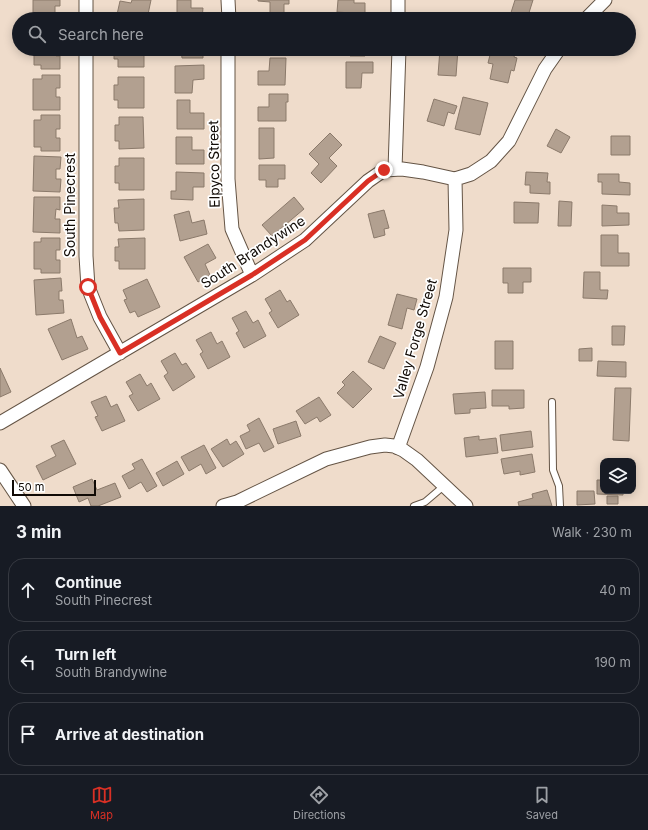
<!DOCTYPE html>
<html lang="en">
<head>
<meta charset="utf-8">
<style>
  :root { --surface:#171b24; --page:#20242c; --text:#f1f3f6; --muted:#9ea1a6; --line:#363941; --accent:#d93025 }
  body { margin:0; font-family:Inter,sans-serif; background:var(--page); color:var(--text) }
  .controls { position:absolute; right:12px; bottom:12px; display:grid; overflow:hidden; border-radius:8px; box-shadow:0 2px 10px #0003 }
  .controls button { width:36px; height:36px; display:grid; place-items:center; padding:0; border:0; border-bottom:1px solid var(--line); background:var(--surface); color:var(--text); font:20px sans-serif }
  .scale { position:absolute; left:12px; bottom:10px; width:84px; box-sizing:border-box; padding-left:4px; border:2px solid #100a05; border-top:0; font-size:11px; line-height:14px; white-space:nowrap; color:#100a05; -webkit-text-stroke:3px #fff; paint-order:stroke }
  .stop { position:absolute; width:12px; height:12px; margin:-9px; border:3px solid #d93025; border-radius:50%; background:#fff }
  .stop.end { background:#d93025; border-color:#fff; box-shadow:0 1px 4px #0008 }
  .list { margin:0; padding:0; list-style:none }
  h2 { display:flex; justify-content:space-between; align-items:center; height:52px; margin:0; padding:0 16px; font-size:17px }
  h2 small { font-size:13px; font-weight:400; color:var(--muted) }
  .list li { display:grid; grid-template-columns:26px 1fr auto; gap:12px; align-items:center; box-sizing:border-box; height:64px; margin:0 8px 8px; padding:0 8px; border:1px solid var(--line); border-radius:16px }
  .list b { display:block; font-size:15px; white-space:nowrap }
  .list p { margin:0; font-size:13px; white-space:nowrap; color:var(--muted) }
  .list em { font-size:13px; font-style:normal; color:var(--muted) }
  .icon { flex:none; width:22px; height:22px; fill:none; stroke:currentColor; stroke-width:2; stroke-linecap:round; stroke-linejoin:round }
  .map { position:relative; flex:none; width:648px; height:506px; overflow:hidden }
  .search { position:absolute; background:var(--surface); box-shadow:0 2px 10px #0003; left:12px; right:12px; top:12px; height:44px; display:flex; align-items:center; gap:10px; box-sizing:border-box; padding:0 14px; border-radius:22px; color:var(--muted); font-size:15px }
  .sheet { height:268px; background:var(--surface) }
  nav { display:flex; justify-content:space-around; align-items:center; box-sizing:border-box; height:56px; border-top:1px solid var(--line); background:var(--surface); font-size:11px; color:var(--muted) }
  nav a { display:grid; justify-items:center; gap:2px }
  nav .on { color:var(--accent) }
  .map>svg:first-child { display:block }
  .building { fill:#b2a090; stroke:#8b7a6b }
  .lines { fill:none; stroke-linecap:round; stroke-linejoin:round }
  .lane-casing { stroke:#645445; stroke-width:8 }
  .street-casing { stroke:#645445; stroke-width:15 }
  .lane { stroke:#fff; stroke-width:6 }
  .street { stroke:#fff; stroke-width:13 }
  .route { stroke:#d93025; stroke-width:5 }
  .labels { text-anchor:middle; stroke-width:3.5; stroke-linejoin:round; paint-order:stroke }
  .street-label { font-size:14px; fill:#100a05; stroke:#fff }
</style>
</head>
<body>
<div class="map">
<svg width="648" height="506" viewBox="0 0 648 506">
  <rect width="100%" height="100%" fill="#efdccb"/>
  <path class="building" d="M33,0H60V6H55V15H60V19H33Z
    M132,0H151L147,19L134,18V19H116L120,1L131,3Z
    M177,0H191V8H203L202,19H177Z
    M258,0H289V4H284V14L270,13V2L258,1Z
    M338,0H354V3H365V16H351V13L337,12Z
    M515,0H533L527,19H509Z
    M34,49H56V56H60V69H41V65H34Z
    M114,49H144V67H118V59H114Z
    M181,49H203V58H182Z
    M350,49H365V56H350Z
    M440,49H458L456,76L438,75Z
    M488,49H516L514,57L517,58L514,71L511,70L508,83L490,79L493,64L488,63L491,51L488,50Z
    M270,58H286L285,85H258V71H269Z
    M346,62H373V73H362L361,88H346Z
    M204,65V79L193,80L192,93H175V66Z
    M42,75H60V88H56V97H60V110H33V79H42Z
    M118,77H144V108H118V100H114V85H118Z
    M269,94H288V102H286V121H258V107H269Z
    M463,97L488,103L480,135L455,129Z
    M434,99L457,106L454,114L448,112L444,126L427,121Z
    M177,100H190V113H204V129H177Z
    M41,115H60V129H56V138H60V151H41V147H34V120H41Z
    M119,117H143L144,148L119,149V141H115V125H119Z
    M259,128H274V158L259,159Z
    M556,129L570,137L561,153L547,146Z
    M330,133L342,145L329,158L337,166L321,183L311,173L319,164L309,154Z
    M611,136H630V155H611Z
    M176,137H192V150H204V164H176Z
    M34,156L61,157L60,169H56V179H61L60,192L33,191Z
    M119,158H144V190H119V183H115V166H119Z
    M259,165H285V179H278V187H266V180H259Z
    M176,172L204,173V187H193V200L171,199V191H176Z
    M526,172L548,173L547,182H550V194L530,193V185H525Z
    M598,174H619V182L630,183V195L602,194V182H598Z
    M34,197H60V210L56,209L55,219H60V233L33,232Z
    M294,197L304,209L272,236L262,225Z
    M144,199V230L119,231L118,223H115L114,208H119L118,200Z
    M559,201L572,202L571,226H558Z
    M514,202L539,203L538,223H514Z
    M602,205L617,206V213H629V225L602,226Z
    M384,210L389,228L384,229L385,235L374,238L368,214Z
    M189,211L192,223L204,220L207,234L180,241L174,215Z
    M601,235H618V253H629V266H601Z
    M41,238H60V250H56V260H60V273H41V269H34V242H41Z
    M145,238V269H119V261H115V247H119L118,239Z
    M208,244L216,258L205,264L210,275L198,282L184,257Z
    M503,268H531V282H523V293H508V283H503Z
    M584,272H600V290H608L607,299L583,298Z
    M61,278L62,291H59V300H63L64,313L36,315L34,280Z
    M147,279L160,307L138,317L135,311L130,313L124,300L127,299L123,290Z
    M280,290L287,302L290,300L299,315L278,328L269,313L272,311L265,299Z
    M397,294L417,299L414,310L407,308L402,329L388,325Z
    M246,311L253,323L258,320L266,336L244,348L236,333L239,331L232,318Z
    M71,319L77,338L82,336L88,349L62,360L48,329Z
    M612,326H625L624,345H612Z
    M211,332L217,344L222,341L230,357L208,369L200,354L203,352L196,340Z
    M380,336L396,343L384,369L368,362Z
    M495,341H513V369H495Z
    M592,348V361H579V349Z
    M175,353L182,365L186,363L195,377L173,391L164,376L168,373L161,361Z
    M598,361L626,362V377L597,376Z
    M0,368L11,392L0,397Z
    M353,371L372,389L353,408L337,393L345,385L342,382Z
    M140,374L147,386L151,383L160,399L138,411L129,396L133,394L126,382Z
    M615,388H631L629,441L613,440Z
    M492,390H524V408L509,409V406H492Z
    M485,392L486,408L470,409V413L455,414L453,394Z
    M106,396L111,407L117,404L125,421L102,431L95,417L98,416L91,402Z
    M319,397L331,415L320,422L317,417L305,424L296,411Z
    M259,418L274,447L264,452L259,443L246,449L240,436L250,431L247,425Z
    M296,421L301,436L278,444L273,429Z
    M531,431L533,447L502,451L500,435Z
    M479,436V440L496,438L498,453L466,457L464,438Z
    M227,439L230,445L236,441L244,454L223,467L211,449Z
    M64,440L76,464L43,480L36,466L56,456L51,446Z
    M204,445L216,468L206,474L201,464L189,471L181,457Z
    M532,454L535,472L520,475V471L504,474L501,459Z
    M142,459L157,486L147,492L141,482L129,489L122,476L135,469L132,464Z
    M177,461L184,474L163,486L156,473Z
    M92,479L97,490L115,483L121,497L98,506H91L88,498L79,502L73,487Z
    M597,480H603V491H623V495L597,494Z
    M547,490L552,506H519L518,502L533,498L532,494Z
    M577,491H594L595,504L577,505Z
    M607,496H618V504H607Z"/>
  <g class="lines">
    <defs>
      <path id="lane" d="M552,402L553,470L559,486L560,506
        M414,506L425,502L445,485"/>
      <path id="street" d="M228,0L229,19
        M398,0V19
        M86,19V0
        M586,19L605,0
        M86,49V256L88,287L100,317L120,353
        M228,49V179L232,229L252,275
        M395,169L399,49
        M0,423L252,275L305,240L368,181L384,170L402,169L423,172L455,179L471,174L491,161L509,141L545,69L559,49
        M398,448L427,367L446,297L456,230L455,179
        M0,470L24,506
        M223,506L237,502L326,459L370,447L385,445L394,446L403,450L417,460L466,506"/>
    </defs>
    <use href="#lane" class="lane-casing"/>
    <use href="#street" class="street-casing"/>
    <use href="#lane" class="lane"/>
    <use href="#street" class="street"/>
  </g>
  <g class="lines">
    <path class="route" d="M88,287L100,317L120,353L252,275L305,240L368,181L384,170"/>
  </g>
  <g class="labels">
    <g class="street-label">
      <text transform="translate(214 164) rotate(-91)" y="5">Elpyco Street</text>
      <text transform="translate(70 205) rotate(-90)" y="5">South Pinecrest</text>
      <text transform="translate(253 252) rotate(-33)" y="5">South Brandywine</text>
      <text transform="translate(415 339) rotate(-74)" y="5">Valley Forge Street</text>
    </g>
  </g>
</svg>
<div class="controls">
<button><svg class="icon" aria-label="layers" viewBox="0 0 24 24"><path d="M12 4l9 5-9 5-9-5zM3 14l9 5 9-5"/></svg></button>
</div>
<div class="scale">50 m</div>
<div class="stop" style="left:88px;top:287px"></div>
<div class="stop end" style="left:384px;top:170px"></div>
<div class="search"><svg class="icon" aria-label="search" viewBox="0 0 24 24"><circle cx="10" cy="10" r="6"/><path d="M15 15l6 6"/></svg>Search here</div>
</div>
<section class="sheet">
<h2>3 min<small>Walk · 230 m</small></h2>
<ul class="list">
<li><svg class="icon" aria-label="ahead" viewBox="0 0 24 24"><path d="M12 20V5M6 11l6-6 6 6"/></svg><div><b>Continue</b><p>South Pinecrest</p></div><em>40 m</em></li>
<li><svg class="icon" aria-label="left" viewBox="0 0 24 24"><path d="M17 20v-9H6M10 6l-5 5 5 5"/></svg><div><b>Turn left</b><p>South Brandywine</p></div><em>190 m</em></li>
<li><svg class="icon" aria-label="arrive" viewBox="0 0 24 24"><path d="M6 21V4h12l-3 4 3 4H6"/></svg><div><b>Arrive at destination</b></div></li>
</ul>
</section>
<nav>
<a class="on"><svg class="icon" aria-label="map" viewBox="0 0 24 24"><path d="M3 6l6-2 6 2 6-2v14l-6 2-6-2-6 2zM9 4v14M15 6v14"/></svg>Map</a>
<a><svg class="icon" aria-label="directions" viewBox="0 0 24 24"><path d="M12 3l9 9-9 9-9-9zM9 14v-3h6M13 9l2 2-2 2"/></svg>Directions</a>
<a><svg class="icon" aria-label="saved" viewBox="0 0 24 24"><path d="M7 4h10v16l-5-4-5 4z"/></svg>Saved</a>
</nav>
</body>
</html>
